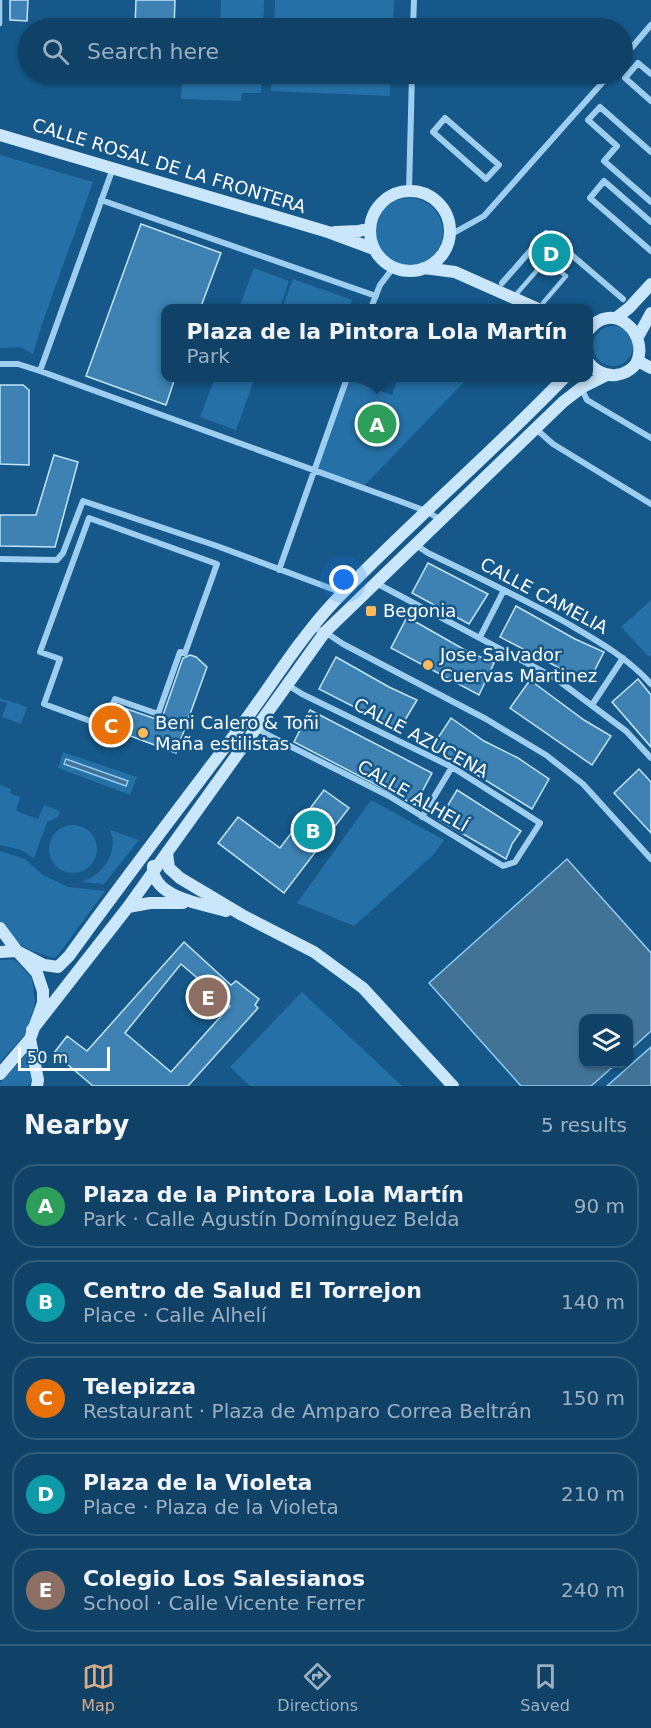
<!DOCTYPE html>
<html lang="en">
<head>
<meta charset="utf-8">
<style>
  :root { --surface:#104267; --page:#1e4d70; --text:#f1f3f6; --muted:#9cb0c0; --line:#305b7b; --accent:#d6ab8b }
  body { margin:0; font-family:"DejaVu Sans",sans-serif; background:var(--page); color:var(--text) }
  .controls { position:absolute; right:18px; bottom:18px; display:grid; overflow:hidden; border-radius:12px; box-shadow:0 2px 4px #0004 }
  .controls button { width:54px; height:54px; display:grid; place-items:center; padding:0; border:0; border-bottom:2px solid var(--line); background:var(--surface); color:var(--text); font:30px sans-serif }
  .scale { position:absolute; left:18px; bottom:15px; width:92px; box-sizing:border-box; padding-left:6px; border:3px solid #fff; border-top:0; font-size:16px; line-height:21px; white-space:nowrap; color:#fff; -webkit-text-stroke:4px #155889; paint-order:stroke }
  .you { position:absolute; left:344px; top:580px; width:21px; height:21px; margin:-15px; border:4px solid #fff; border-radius:50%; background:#1a73e8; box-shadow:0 0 0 9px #1a73e833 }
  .badge { display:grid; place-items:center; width:39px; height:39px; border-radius:50%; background:var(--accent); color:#fff; font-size:20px; font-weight:700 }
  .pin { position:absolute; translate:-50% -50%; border:3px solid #fff; box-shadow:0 2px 6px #0006 }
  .popup { position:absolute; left:161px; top:304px; width:432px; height:78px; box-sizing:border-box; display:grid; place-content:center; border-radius:12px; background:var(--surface); filter:drop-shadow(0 2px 4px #0005); font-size:20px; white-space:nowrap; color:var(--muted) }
  .popup b { font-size:22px; color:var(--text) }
  .popup::after { content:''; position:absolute; left:50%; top:100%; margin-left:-12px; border:12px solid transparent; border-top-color:var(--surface) }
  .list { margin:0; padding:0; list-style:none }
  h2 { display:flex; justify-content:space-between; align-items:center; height:78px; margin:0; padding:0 24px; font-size:26px }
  h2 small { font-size:20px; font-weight:400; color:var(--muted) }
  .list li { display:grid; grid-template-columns:39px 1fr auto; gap:18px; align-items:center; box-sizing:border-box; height:84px; margin:0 12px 12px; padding:0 12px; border:2px solid var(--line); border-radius:24px }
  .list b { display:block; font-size:22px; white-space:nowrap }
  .list p { margin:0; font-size:20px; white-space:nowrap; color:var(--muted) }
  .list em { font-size:20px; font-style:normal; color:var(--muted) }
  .icon { flex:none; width:33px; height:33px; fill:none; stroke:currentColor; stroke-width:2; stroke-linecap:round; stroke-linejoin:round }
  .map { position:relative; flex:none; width:651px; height:1086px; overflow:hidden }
  .search { position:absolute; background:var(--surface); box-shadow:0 2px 4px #0004; left:18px; right:18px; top:18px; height:66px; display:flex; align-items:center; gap:15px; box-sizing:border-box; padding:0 21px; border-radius:33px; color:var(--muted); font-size:22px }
  .sheet { height:558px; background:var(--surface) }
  nav { display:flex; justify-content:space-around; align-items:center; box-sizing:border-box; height:84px; border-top:2px solid var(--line); background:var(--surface); font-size:16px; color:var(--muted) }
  nav a { display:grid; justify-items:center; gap:3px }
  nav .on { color:var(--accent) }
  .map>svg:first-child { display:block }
  .green { fill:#2571a7 }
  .water { fill:#427397; stroke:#8fcbf2; stroke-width:1.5 }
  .building { fill:#3d82b2; stroke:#c3e4fb; stroke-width:1.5; fill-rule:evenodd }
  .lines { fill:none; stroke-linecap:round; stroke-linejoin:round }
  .lane { stroke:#9dcdef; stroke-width:4.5 }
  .street { stroke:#9dcdef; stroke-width:6 }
  .secondary { stroke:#cae6fa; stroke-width:12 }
  .poi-dot { fill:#ffb95b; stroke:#155889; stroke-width:2 }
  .labels { text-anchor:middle; stroke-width:5; stroke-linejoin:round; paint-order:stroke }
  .street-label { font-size:18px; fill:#fff; stroke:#155889 }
  .poi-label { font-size:18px; fill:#fff; stroke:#155889; text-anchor:start }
</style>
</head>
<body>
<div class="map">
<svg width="651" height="1086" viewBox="0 0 651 1086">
  <rect width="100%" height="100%" fill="#155889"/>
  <path class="green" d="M221,0H264L263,28H220Z
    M275,0H394L393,28H274Z
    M182,74H262L261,93H242L241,101L181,99Z
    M272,74H391L390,96L271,91Z
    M0,155L93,182L42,324L33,354L20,347L0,348Z
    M375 232a34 34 0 1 1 68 0a34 34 0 1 1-68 0Z
    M254,268L289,281L280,308H239Z
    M293,279L352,300L349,308H282Z
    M593 346a20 20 0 1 1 40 0a20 20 0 1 1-40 0Z
    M215,378H255L236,430L200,417Z
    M398,378H468L362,488L314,470L346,379L392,395Z
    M651,600V655L649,657L621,627Z
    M0,698L27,707L21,724L2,717L7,703L0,701Z
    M63,752L137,777L130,795L58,768Z
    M0,785L11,789L10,793L20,797L16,811L38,819L44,805L60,811L58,817L47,822L34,858L21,850L0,845Z
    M371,800L444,840L434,854L354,926L297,903Z
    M49 849a24 24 0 1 1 48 0a24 24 0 1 1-48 0Z
    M110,830L139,840L104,884L80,882C102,877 120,851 110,830Z
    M0,851L25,859L43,875L68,887L105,891L58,955L54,958L32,951L19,944L12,939L0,924Z
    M0,960H15L32,978L35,1003L27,1032L0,1062Z
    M302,992L402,1086H250L230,1067Z
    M27,1053L31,1080L29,1086H0V1083Z"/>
  <path class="water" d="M66,759L128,781L126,786L64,764Z
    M567,859L651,953V1031L629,1051L628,1018H584V1064H616L591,1086H521L429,983Z
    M651,1047V1086H607Z"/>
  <path class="building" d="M10,0H28L27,21L10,20Z
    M136,0H175L174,28H135Z
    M141,224L221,253L200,309H165V378H175L166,405L86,376Z
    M0,385H23L29,390V465L0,464Z
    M54,455L78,462L55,547L0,546V515H36Z
    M428,563L488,594L469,624L412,593Z
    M516,606L575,639L604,652L588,683L500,637Z
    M407,617L465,650L494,663L479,695L391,648Z
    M190,655L196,657L207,667L176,753L109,728L118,706L156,719L162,718L183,658Z
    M336,657L389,687L417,700L399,730L319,689Z
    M638,679L651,695V747L612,702Z
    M530,680L584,720L611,736L592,765L510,708Z
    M310,710L432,773L415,805L294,742Z
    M451,718L484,741L518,758L549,779L532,809L432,747Z
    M639,769L651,782V833L614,793Z
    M324,790L349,808L284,893L218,843L238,817L280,848Z
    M457,790L521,831L512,844L506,859L439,820Z
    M184,942L231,985L236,981L259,999L255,1005L258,1008L188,1086H93L54,1053L67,1036L87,1051ZM181,964L230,1006L171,1072L125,1033Z"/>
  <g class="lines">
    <path class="lane" d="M0,24V0
      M513,298L546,260L566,276L543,303L541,308"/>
    <path class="street" d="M413,28L414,0
      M622,59L651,25
      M651,74L638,63L625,78L651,101
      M445,118L499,165L486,179L433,132Z
      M651,152L600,107L588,120L617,146L604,161L651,202
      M409,191L412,74
      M101,200L376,296
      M651,222L604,181L590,198L651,251
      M450,235L484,216L610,74
      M502,283L546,233L623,299
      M371,308L380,285L393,268
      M0,364H18L40,371L402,502L426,511L441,520
      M40,371L113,168
      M581,388L587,400L651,438
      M536,429L553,444L651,504
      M89,518L217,564L185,653L180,652L158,714L115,699L104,726L44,704L60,659L40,652Z
      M416,545L428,553C474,575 520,597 565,622C596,640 627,657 651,684
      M0,559L57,560L63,553L83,501L217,546L343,593
      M279,570L347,378
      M376,583L555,678L626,731L651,758
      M313,628L325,632L343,644L486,719L546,755L583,784L651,859
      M480,637L504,590
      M592,705L623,658
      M256,727L268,735L389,796L503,866L515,862L540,823L452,767L302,694L286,684
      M422,817L452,767"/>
    <path class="secondary" d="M0,135L328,232L374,249
      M370 231a40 40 0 1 1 80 0a40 40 0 1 1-80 0Z
      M335,232L359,231L370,228
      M424,268L455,272L536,308
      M616,318L629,308L651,284
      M588,331C612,298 651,334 636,364C631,370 624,374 616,375C605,376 595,371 588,362
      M639,335L651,313
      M638,361L651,368
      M167,853L169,868L180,878L242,915L314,952L363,988L453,1086
      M153,866C151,898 204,904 226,911
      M128,907L150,903H183
      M0,928L17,951L37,973L43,991V1003L30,1039L0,1074
      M0,952L17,951L44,965L58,967L69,956C123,881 179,808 235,734C268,691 296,643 333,603C407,525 490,455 564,378
      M32,1030L128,907L325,632L563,402L581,388L607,375
      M30,1039L38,1080L37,1086"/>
  </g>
  <g class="poi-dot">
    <rect x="365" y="605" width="12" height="12" rx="3"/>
    <circle cx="428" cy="665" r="6"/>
    <circle cx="143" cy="733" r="6"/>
  </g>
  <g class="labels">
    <g class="street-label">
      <text transform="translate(169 166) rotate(17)" y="6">CALLE ROSAL DE LA FRONTERA</text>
      <text transform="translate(544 596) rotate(28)" y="6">CALLE CAMELIA</text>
      <text transform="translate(421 738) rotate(28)" y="6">CALLE AZUCENA</text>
      <text transform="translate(413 796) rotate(30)" y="6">CALLE ALHELÍ</text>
    </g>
    <g class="poi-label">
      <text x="383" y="617">Begonia</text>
      <text x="440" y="661">Jose Salvador<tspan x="440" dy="21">Cuervas Martinez</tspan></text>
      <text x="155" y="729">Beni Calero &amp; Toñi<tspan x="155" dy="21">Maña estilistas</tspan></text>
    </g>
  </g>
</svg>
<div class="controls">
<button><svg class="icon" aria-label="layers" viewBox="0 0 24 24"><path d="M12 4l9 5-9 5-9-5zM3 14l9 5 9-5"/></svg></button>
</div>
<div class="scale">50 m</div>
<div class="you"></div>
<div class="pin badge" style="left:377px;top:424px;background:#2e9e5b">A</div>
<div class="popup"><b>Plaza de la Pintora Lola Martín</b>Park</div>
<div class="pin badge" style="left:313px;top:830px;background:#0f9aa8">B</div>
<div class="pin badge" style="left:111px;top:725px;background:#e8710a">C</div>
<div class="pin badge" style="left:551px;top:253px;background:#0f9aa8">D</div>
<div class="pin badge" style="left:208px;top:997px;background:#8d6e63">E</div>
<div class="search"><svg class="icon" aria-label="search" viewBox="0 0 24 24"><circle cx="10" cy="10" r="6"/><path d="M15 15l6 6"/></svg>Search here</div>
</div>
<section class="sheet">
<h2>Nearby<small>5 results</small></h2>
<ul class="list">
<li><span class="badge" style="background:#2e9e5b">A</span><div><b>Plaza de la Pintora Lola Martín</b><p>Park · Calle Agustín Domínguez Belda</p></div><em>90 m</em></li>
<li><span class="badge" style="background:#0f9aa8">B</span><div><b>Centro de Salud El Torrejon</b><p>Place · Calle Alhelí</p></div><em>140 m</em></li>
<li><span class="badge" style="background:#e8710a">C</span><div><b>Telepizza</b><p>Restaurant · Plaza de Amparo Correa Beltrán</p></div><em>150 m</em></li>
<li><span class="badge" style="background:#0f9aa8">D</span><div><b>Plaza de la Violeta</b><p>Place · Plaza de la Violeta</p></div><em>210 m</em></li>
<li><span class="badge" style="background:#8d6e63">E</span><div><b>Colegio Los Salesianos</b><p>School · Calle Vicente Ferrer</p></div><em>240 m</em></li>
</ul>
</section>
<nav>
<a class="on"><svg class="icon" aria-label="map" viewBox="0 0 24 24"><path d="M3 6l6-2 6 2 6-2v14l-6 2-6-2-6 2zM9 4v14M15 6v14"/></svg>Map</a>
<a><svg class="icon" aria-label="directions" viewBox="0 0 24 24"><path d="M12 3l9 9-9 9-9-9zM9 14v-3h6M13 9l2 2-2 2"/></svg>Directions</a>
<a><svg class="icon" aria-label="saved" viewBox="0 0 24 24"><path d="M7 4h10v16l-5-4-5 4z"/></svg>Saved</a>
</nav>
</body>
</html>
